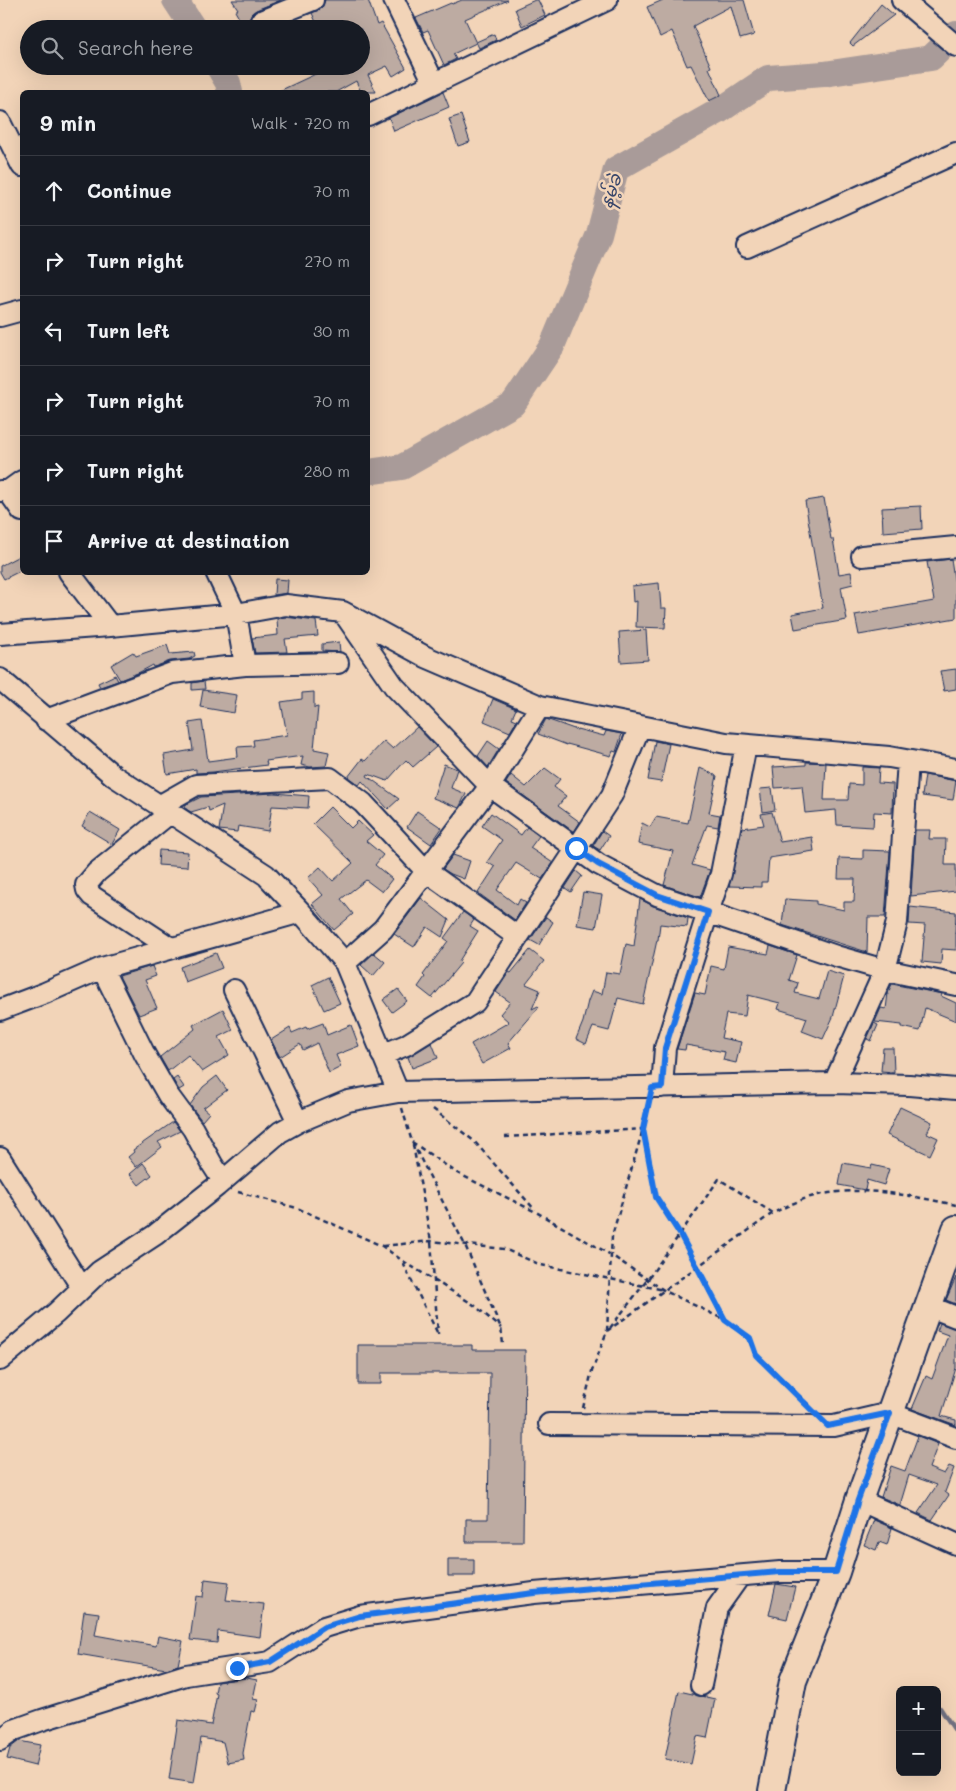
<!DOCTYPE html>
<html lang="en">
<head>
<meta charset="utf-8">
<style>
  :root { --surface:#171b24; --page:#20242c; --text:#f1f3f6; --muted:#9ea1a6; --line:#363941 }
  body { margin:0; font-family:Mali,"Noto Sans Myanmar",sans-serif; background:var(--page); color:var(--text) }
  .controls { position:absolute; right:15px; bottom:15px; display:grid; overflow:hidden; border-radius:8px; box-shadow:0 5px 20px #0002 }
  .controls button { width:45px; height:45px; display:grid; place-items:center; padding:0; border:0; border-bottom:1px solid var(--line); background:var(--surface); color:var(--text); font:25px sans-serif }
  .stop { position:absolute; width:15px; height:15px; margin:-11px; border:4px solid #1a73e8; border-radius:50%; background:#fff }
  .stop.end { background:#1a73e8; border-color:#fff; box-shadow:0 1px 5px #0008 }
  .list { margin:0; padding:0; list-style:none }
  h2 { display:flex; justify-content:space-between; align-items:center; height:65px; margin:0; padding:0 20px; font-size:21px }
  h2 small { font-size:16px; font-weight:400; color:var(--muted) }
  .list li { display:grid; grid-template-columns:32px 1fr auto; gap:15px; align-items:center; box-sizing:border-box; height:70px; padding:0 20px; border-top:1px solid var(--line) }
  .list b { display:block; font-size:19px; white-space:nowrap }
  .list em { font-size:16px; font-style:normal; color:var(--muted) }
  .icon { flex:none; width:28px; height:28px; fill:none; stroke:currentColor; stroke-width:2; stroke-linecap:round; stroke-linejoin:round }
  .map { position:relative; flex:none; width:956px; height:1791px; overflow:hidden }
  .search { position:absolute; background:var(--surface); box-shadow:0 5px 20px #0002; left:20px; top:20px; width:350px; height:55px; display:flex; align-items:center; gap:12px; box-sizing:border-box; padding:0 18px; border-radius:28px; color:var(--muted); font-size:19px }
  .panel { position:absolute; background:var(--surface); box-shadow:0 5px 20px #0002; left:20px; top:90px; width:350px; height:485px; border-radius:8px }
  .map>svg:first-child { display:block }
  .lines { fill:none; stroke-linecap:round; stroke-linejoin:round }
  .stream { stroke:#707081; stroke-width:4.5 }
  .river { stroke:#a99b99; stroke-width:26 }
  .building { fill:#bdaba2; stroke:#1b2f5e }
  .minor-casing { stroke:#1b2f5e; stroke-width:24 }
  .major-casing { stroke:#1b2f5e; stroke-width:30 }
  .path { stroke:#1b2f5e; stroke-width:2.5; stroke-dasharray:5 4; stroke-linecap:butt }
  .minor { stroke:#f2d4b8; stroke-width:20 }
  .major { stroke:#f2d4b8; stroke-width:26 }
  .route { stroke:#1a73e8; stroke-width:6 }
  .labels { text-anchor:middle; stroke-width:5; stroke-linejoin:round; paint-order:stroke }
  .water-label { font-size:18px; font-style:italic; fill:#37456a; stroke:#f2d4b8 }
</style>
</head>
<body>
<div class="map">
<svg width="956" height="1791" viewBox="0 0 956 1791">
  <rect width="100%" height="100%" fill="#f2d4b8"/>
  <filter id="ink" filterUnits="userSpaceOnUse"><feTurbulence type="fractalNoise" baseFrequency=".02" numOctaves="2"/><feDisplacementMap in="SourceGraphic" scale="10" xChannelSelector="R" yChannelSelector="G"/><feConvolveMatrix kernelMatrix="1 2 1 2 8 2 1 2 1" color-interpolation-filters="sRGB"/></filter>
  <g filter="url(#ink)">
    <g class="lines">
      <path class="stream" d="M940,1708L956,1732"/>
      <path class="river" d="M175,0L194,29
        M218,66L228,83L230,92
        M368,472L402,467L513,404L552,346L599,234L616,169L719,111L768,78L824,74L931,58L956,34"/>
    </g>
    <path class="building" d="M232,0H281L256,10L251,14L249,21L243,25L235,11L238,9Z
      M325,0H368L377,25L381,23L406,68L393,76L387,66L368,75L376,92H361L356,81L336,92H277L322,71L319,66H361V29H319L312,13L322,8Z
      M462,0H508L465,19L476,43L453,54L456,59L444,65L428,30L423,32L416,18L451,3L452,4Z
      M535,0H538L545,15L522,26L515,9Z
      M663,0H744L754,35L740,39L731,6L693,26L711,67L709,68L721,95L709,101L691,65L687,66L672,31L660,37L647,7Z
      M881,4L894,15L853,46L850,43Z
      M494,34L496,40L479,48L476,42Z
      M443,92L449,107L394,131L389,118Z
      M461,115L470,142L458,146L449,119Z
      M824,498L831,539H833L839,574L851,572L853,584L841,587L847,620L795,629L792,614L823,608L805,501Z
      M921,506L922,529L883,532L882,508Z
      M19,556L22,563V570L4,579L0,572V566Z
      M951,559L956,591V618L859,635L855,615L934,601L927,562Z
      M275,579L288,580L287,593L274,595Z
      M659,583L661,608H666L665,628L636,627L637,601L633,602L632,586Z
      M285,617L316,621L318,636L285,639L287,652L255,653L252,638L278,635L277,619Z
      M646,630L648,660L621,662L619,632Z
      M339,642L340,652L322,651V644Z
      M167,645L170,654L194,652L195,656L189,659L170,661L154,667L153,665L140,672L120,680L111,665L133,652L136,656Z
      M956,669V689L944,691L940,671Z
      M115,675L118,681L100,687L98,683Z
      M204,681L205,689L192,690V683Z
      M203,690L237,695L234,713L200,707Z
      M314,692V708L318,707L314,749L329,752L326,766L310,767L301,765L303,756L266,761L267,765L213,772L196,773V769L167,774L164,755L193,750L189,723L202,721L208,761L238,757L237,747L254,746L253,740L287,735L281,702L302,699V693Z
      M493,699L516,709L512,718L517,720L510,732L484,721Z
      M546,719L577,730V729L604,736L606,731L622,734L616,752L613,751L611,756L567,744V745L538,734Z
      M417,727L436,747L413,767L406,760L387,781L368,774L367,776L399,799L388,809L362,781L359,785L348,777L362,759L365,761L384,741L393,749Z
      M488,741L499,749L488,767L478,756Z
      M655,741L669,744L661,782L648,780Z
      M806,762L826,763L824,800H848L849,784L862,785V767L879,768L878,783L893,784L892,813L874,812L873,827L837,825L836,810L805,813L802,786L775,788L773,767L806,765Z
      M444,764L457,769L451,788L466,794L459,808L433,798Z
      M545,768L560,779L554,787L566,796L558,806L580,822L574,832L506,783L511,775L526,787Z
      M700,768L717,776L709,813L720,815L718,827L707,825L692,865L710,870L700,897L664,885L673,851L638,844L642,823L650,827L656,817L688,823Z
      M925,775L956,781L953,800L922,796Z
      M772,788L775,810L763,812L760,789Z
      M274,793L309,796L308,808L272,806L268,831L238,826L237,832L219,830L223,805L209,811L208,807L191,812L186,809L185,805L201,797Z
      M330,807L351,828L358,821L373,835L366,841L383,855L375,865L392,879L382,892L366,880L341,899L353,914L334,930L312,904L323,895L308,878L320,867L333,881L353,863L313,824Z
      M417,811L442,828L431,844L407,827Z
      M90,812L120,830L112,844L82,826Z
      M772,812L780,842L812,837L814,851L769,858L767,882H761V887L729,886L742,828L764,825L761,814Z
      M491,813L521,835L527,827L539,836L530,848L553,863L542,879L516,863L497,890L517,905L520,899L526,903L515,920L478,893L495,867L487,862L502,840L482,826Z
      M915,830H930L929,839H946L945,865H956V891L911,896Z
      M602,831L609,836L600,850L593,846Z
      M159,850L188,852L187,867L158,865Z
      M863,850L890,851L885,917H868L867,952L782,925L785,899L816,901V904L844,910V902H854L855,879H838L839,858L863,859Z
      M453,855L470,861L464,879L451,874L443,869Z
      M576,871L582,876L571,892L565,888Z
      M583,892L602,895L596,928L577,925Z
      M421,898L449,920L442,937L427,927L414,947L394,934Z
      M640,899L653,906L688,918L687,927L660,924L658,940H657L643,1004L618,998L609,1031L593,1027L586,1044L576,1039L583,1022L588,1001L592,991L602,994L606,972L620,974L626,944L634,946Z
      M910,907L956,912L955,933H956V950L942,949L941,964L922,962L925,925L909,924Z
      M463,912L474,920L470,926L478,931L459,961L461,963L432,998L418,987L425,977L423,975L448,941L444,938Z
      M546,917L553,922L539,945L530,940Z
      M770,946L797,955L789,980L798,983L795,993L819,999L827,971L844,976L833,1017L823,1039L802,1031L807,1018L778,1009L780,1003L748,995L745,1016L726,1014L721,1038L741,1042L736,1063L723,1060L725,1052L686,1045L685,1050L677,1049L695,993L705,995L711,966L724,969L728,947L768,954Z
      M530,950L544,961L526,984L540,990L532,1009L538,1006L539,1007L508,1043L511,1048L482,1064L471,1044L509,1022L500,1014L510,1002L496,992L509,972L511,973Z
      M216,953L222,968L185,982L180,967Z
      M374,953L385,962L373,976L361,965Z
      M152,966L156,976L145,980L157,1008L139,1015L119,976Z
      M328,977L340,1003L324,1010L312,985Z
      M892,984L942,994L941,996L956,1003V1021L925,1008L920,1031L902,1027V1025L875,1022L881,1008L886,1009L888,993Z
      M398,989L407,1001L392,1012L383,1000Z
      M223,1009L233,1030L219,1037L229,1055L202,1072L188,1055L168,1071L160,1057L195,1029L193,1025Z
      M323,1023L327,1035L351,1025L359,1046L336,1055L341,1067L329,1073L317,1043L303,1050L300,1044L280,1057L271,1040L290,1028L292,1033L306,1027L307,1029Z
      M874,1023L878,1025L871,1041L867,1039Z
      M431,1043H432L438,1058L412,1068L408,1057Z
      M883,1048H893L894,1072L881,1071Z
      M217,1076L227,1090L203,1108L209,1113L202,1121L190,1105L203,1087Z
      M177,1077L184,1087L179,1090L173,1080Z
      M900,1107L932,1122L927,1133L938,1138L930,1155L887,1135Z
      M173,1122L180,1131L158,1142L162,1147L136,1167L128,1157L134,1152L133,1150Z
      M143,1163L152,1175L139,1185L130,1174Z
      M843,1163L871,1168L872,1165L889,1169L884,1185L867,1180L865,1190L839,1185Z
      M956,1277V1304L946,1300Z
      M940,1323L956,1329V1368L941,1416L956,1420V1425L912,1409L926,1376L932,1379L948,1335L937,1331Z
      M358,1345H472V1350H525L523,1542H466V1519H488L490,1373H381V1384H358Z
      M918,1436L938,1444L929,1468L944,1474L949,1466L954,1468L945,1492L949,1495L932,1520L918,1513L937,1485L909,1475L900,1505L881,1497L891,1466L905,1471Z
      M874,1520L892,1528L887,1545L879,1542L876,1550L864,1545Z
      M448,1559H474V1576H448Z
      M205,1579L229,1582L226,1600L264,1604L260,1637L218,1631L217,1643L190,1640L196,1596L203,1597Z
      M776,1584L795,1587L787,1619L769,1615Z
      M84,1611L99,1613L95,1635L156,1646L158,1636L183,1641L178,1665L166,1669L78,1654Z
      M247,1678L257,1680L253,1699L258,1700L255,1712L251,1711L243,1753L244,1760L228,1763L223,1742L201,1738L194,1783L169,1779L178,1720L211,1725L217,1694L215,1693L217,1682Z
      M679,1691L715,1699L707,1738L697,1736L691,1764L665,1759Z
      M19,1741L40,1745L35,1766L7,1759L10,1748Z"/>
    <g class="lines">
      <defs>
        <path id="minor" d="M394,0L434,83
          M902,0L956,46
          M261,21L313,0
          M368,115L607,0
          M0,122L22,166
          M747,247L956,153
          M0,316L22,310
          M0,491H8L22,481
          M8,491L22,511
          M862,556L956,547
          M69,572L110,626
          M216,572L236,614L245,665
          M345,615L394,686L490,786L598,864L657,895L836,956L885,970L956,985
          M0,634L110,626L236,614L286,605L343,612L426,657L540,706L726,743L889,757L956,769
          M0,679L114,776L266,875L301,912L345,963L398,1092
          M46,720L172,673L245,665L338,663
          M159,806L196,785L330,778L363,803L426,871L518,937
          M170,813L97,872L86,885L87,890L92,896L171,948
          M345,963L383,929L490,786L540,706
          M102,968L145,1055L168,1095L193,1129L212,1164L223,1181
          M234,990L298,1122
          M0,1010L45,993L102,968L301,912
          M382,1055L406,1045L475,1002L612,795L640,726
          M834,1083L885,970L897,922L908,761
          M662,1087L665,1048L708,912L721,874L746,745
          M0,1158L82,1288
          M928,1306L956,1317
          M0,1360L56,1313L100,1271L155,1235L217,1186L280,1132L298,1122L348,1101L398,1092L834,1083L909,1085L956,1089
          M549,1424L834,1426L890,1413L956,1438
          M859,1500L956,1544
          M701,1685L717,1608L739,1577
          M0,1740L14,1730L42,1720L186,1675L270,1662L324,1627L360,1616L534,1593L780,1572H836"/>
        <path id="major" d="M772,1791L793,1681L836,1572L859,1500L956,1229"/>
      </defs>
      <use href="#minor" class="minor-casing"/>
      <use href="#major" class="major-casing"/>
      <path class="path" d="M402,1108L412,1142L465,1245L501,1328L503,1344
        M433,1109L474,1141L535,1210
        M505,1137L643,1129L656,1197L680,1234L724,1319
        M412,1142L457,1173L536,1212L611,1255L665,1291L725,1320L750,1338L756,1355L811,1408
        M413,1145L431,1241L438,1334
        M238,1192L297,1208L382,1246L403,1261L474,1305L501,1328
        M383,1246L431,1241L504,1249L541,1265L664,1290
        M403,1263L437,1332
        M610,1328L648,1279L719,1179L773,1213
        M607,1331L773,1213C789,1205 805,1197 823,1194C868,1186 913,1196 956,1205
        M583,1408L592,1371L607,1331L612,1236L643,1129L649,1103"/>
      <use href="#minor" class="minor"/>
      <use href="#major" class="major"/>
    </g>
  </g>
  <g class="lines" filter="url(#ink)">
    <path class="route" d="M237,1668L270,1662L324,1627L360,1616L534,1593L780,1572H836L858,1500L890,1413L828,1426L756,1355L750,1338L725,1320L680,1234L656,1197L643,1129L652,1088L662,1087L665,1048L708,912L657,895L598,864L576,848"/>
  </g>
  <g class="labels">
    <g class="water-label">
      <text transform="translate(611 191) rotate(-72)" y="6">နမ့်ခဲ</text>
    </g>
  </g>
</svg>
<div class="controls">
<button>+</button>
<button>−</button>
</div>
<div class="stop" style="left:576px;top:848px"></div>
<div class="stop end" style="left:237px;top:1668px"></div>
<div class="search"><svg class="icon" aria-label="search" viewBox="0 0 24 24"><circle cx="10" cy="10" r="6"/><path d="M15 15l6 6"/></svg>Search here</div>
<section class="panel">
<h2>9 min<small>Walk · 720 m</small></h2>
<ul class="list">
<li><svg class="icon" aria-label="ahead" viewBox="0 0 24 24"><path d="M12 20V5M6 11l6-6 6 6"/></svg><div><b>Continue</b></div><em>70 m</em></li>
<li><svg class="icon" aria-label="right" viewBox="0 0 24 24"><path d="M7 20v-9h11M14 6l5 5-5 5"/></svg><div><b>Turn right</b></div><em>270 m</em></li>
<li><svg class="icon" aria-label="left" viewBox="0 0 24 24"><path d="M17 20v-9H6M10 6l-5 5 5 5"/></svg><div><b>Turn left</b></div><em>30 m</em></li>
<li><svg class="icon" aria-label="right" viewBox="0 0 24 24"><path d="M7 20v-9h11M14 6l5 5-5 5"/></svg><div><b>Turn right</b></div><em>70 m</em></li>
<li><svg class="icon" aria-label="right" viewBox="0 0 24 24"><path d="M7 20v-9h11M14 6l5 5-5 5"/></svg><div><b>Turn right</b></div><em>280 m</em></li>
<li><svg class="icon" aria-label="arrive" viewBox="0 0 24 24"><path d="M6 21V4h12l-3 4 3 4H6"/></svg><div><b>Arrive at destination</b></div></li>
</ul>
</section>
</div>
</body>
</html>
